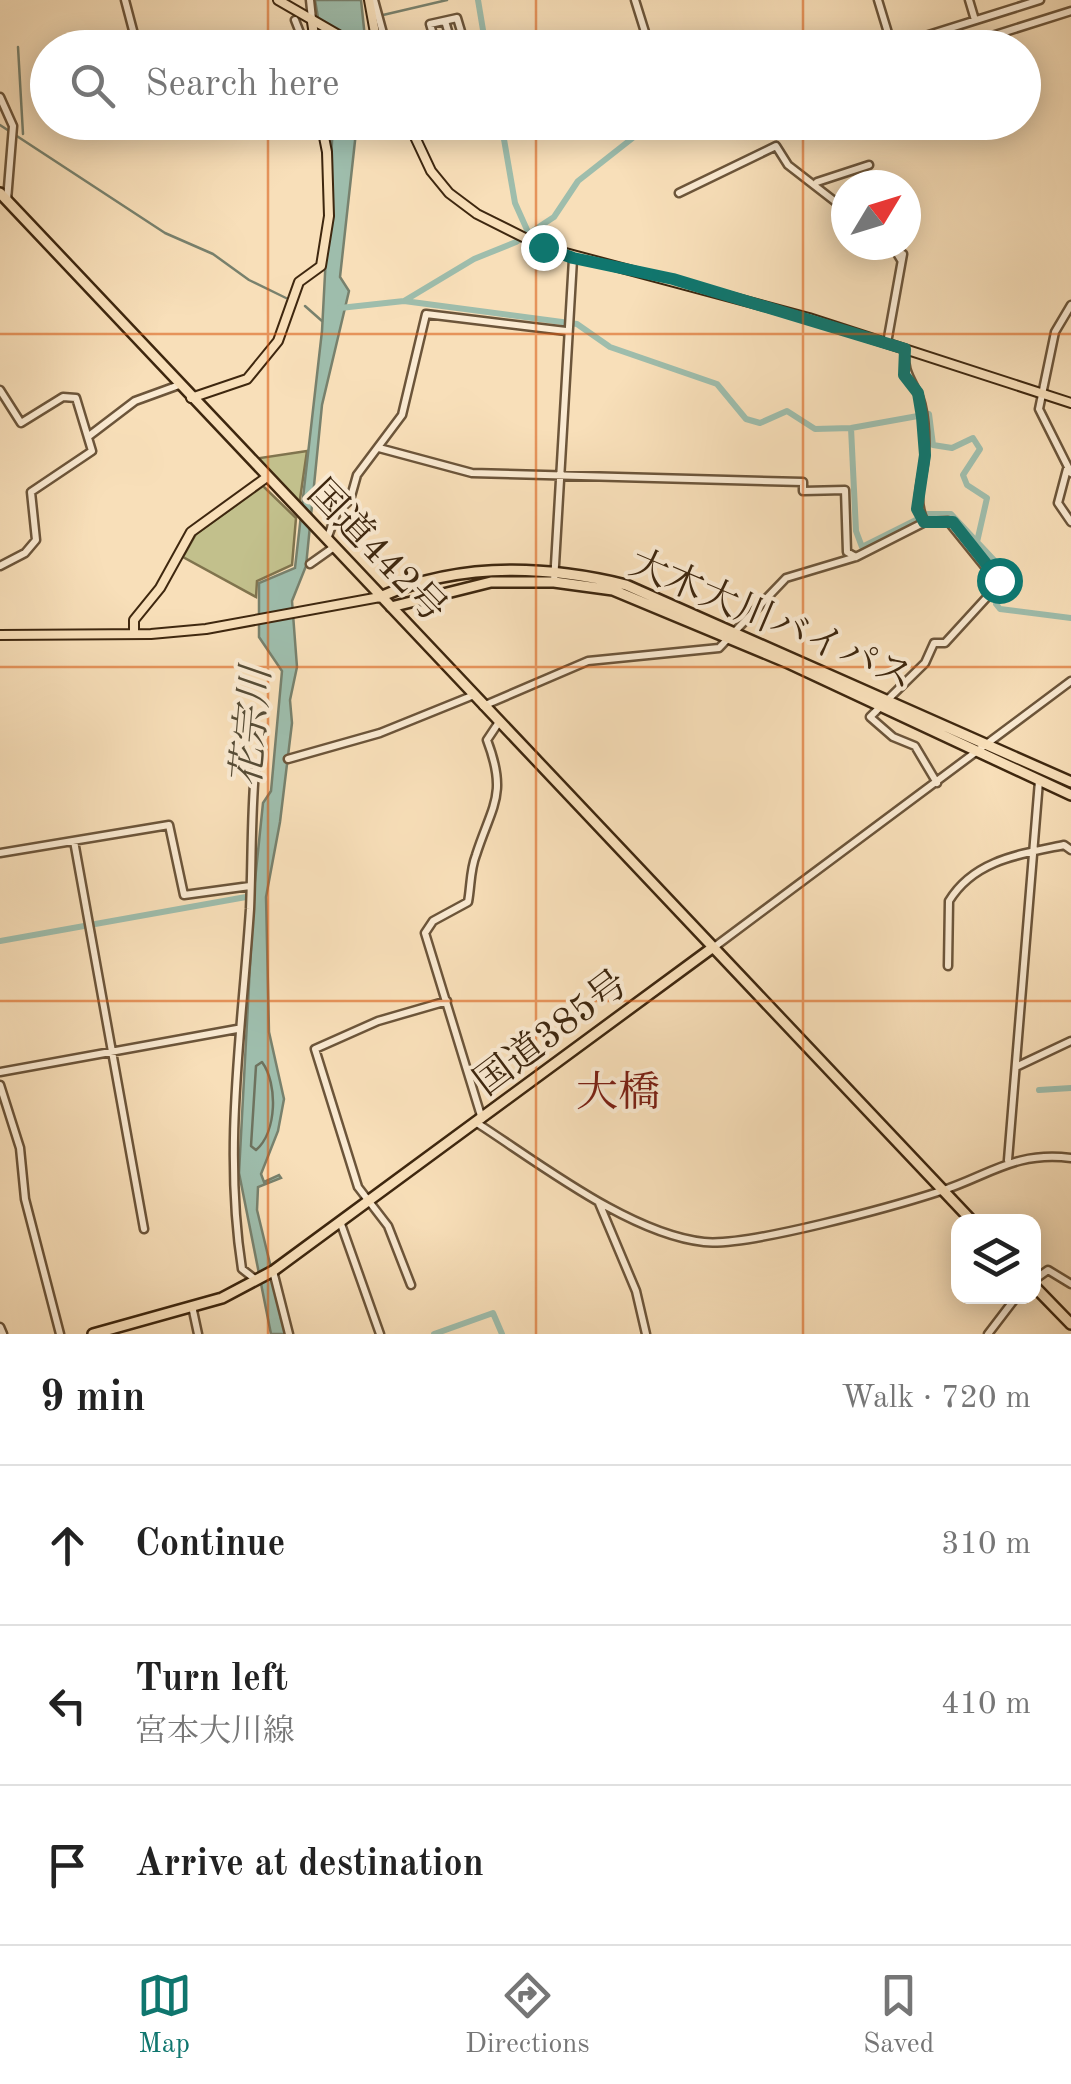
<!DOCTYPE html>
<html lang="en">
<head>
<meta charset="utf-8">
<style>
  :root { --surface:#fff; --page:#f2f2f2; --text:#222; --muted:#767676; --line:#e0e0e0; --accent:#0f766e }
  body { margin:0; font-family:"Old Standard TT","Noto Serif JP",serif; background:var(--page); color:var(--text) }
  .controls { position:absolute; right:30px; bottom:30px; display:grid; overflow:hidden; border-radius:20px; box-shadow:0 5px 25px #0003 }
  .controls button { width:90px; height:90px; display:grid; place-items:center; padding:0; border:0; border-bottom:2px solid var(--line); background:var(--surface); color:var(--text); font:50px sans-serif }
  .compass { position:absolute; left:831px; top:170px; width:90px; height:90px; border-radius:50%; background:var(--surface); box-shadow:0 5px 25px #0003; rotate:52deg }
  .stop { position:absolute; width:30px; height:30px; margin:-22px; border:8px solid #0f766e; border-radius:50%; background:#fff }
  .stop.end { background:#0f766e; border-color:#fff; box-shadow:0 2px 10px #0008 }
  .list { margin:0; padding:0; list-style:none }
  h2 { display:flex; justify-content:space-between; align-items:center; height:130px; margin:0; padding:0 40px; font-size:42px }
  h2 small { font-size:32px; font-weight:400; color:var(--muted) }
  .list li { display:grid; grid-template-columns:65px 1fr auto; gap:30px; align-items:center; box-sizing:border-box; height:160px; padding:0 40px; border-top:2px solid var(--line) }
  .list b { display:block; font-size:38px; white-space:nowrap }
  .list p { margin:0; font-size:32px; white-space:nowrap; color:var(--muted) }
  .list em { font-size:32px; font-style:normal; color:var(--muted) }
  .icon { flex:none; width:55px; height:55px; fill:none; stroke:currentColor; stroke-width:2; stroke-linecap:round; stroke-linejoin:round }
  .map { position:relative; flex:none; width:1071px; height:1334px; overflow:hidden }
  .search { position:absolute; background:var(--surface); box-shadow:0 5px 25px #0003; left:30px; right:30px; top:30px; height:110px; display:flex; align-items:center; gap:25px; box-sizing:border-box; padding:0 35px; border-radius:55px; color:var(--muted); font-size:38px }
  .sheet { height:610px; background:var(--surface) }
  nav { display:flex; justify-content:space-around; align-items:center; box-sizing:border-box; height:140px; border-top:2px solid var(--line); background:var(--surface); font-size:28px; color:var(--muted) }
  nav a { display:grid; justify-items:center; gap:5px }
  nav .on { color:var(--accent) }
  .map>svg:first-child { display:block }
  .green { fill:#c2c08c; stroke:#80744e; stroke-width:2.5 }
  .water { fill:#9ebdac; stroke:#78816d; stroke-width:2.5 }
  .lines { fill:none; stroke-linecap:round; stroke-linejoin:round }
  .shore { stroke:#6e725e; stroke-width:2.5 }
  .stream { stroke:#78816d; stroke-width:2.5 }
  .canal { stroke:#9ebdac; stroke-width:6 }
  .minor-casing { stroke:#6c553a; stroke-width:11 }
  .major-casing { stroke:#3e270f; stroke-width:12 }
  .highway-casing { stroke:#3e270f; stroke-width:14 }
  .minor { stroke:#faead2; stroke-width:6 }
  .major { stroke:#f8dfb9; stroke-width:8 }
  .highway { stroke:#f8dfb9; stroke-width:9 }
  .route { stroke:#0f766e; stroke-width:12 }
  .grid { fill:none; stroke:#d7540c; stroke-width:2.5; stroke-opacity:0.55 }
  .labels { text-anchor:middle; stroke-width:8; stroke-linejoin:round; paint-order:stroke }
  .street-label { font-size:38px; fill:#3e270f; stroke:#faead2 }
  .water-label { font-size:40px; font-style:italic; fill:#564c36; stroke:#faead2 }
  .quarter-label { font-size:42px; fill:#7a1f14; stroke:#faead2 }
</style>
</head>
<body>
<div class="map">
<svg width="1071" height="1334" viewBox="0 0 1071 1334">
  <rect width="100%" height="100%" fill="#f8dfb9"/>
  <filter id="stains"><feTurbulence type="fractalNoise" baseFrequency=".002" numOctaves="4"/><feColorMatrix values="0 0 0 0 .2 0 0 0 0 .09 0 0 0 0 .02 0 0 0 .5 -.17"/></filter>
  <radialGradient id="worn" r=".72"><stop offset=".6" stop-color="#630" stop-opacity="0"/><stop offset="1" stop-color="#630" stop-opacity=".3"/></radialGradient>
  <path class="green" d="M307,451L299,506L259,469L260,458Z
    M263,486L296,518L292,565L257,581L256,597L183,557L196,534Z"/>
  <path class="water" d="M315,0H361L366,47H323Z
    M333,123H357L340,277L349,291L322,405L306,566L292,601L297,667L290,700L292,723L280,822L266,897L269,1032L284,1099L278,1131L261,1174L264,1182L279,1175L281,1178L258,1187L257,1210L287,1334H271L239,1173L254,890L263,803L271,791L282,671L259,637V583L295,568L322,331Z"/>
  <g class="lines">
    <path class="shore" d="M262,1062C278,1084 277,1132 256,1150L251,1146L256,1066Z"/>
    <path class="stream" d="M383,15L447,0
      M18,47L23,134
      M0,125L165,233L213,254L249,280L286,298
      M305,306L322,321"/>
    <path class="canal" d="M478,0L486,48
      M501,122L515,203L528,232
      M404,301L577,324L610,347L717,384L746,419L760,423L787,411L815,429L851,428L929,414L933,445L952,448L973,438L980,449L963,475L967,485L987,498L977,542
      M340,308L404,301L474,259L516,242L554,217L578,181L653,122
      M851,428L856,531L862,547L928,514H951L1008,575V586L996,604L1000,609L1071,618
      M0,941L246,897
      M1039,1090L1071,1088
      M434,1334L493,1313L502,1334"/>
    <defs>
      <path id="minor" d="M125,0L135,38
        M310,0L312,19
        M374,0L387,48
        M635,0L650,48
        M878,0L892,46
        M969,0L975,20
        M295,20L306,48
        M445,21L448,31
        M437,48L430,24L457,18L466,48
        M887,48L1040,0
        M954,48L1071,11
        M0,97L13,126L7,200
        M817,182L869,165
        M679,193L776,146L788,165L846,210
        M892,245L901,260
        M1071,305L1055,332L1039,409L1071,473
        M887,343L903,254
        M905,349C904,370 908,374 917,392C925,407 926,437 925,454C924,478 912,499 925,522
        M0,390L21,423L63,397L76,398L92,451L31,492L36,540L25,553L0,566
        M89,436L135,401L179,385
        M379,448L472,473L803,482V491L845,490L847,552L856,557
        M1067,469L1058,503L1071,522
        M327,539L337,512L350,500L357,475L402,415L426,314L566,331
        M310,564L334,547
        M554,582L573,259
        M483,706L588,661L719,648L786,578L856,557L925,522L948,521L999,584L945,643H934L925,663L870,717L893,737L915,746L937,783
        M288,759L380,733L474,695
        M255,771C251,817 252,863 250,909C242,1030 223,1147 242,1269L256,1280
        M74,841L144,1229
        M0,853L169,825L184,895L250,886
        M713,948L1071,681
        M948,966L949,901C974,860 1020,854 1064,845L1071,850
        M1018,1066L1071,1041
        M0,1072L237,1029
        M0,1085L20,1148L25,1199L60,1334
        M482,1119L425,933L433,921L468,902C471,886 470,870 476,855C492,805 508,795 487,740L499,722
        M477,1123C539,1163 630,1234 704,1242C747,1247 895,1206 941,1191C990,1175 1015,1151 1071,1158
        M1008,1160L1039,781
        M599,1203L636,1291L646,1334
        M341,1224L380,1334
        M273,1271L289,1334
        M1034,1280L1048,1270L1071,1284
        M411,1285L388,1226L358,1187L315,1049L378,1021L447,1001
        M192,1306L198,1334
        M0,1327L3,1334
        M988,1334L1017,1296"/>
      <path id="major" d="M278,0L361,48
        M312,22L316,48
        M368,48L375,33L369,0
        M408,122L431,171L449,193L477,214L543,247L809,318L1071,403
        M191,398L247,379L278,341L299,282L321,266L329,216L327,152L321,122
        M134,633V620L160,588L191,532L267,477
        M0,635L151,634L206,629L380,597"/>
      <path id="highway" d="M0,193L973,1222
        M380,597C459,562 544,565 626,585L1071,782
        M391,607L491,582H554L613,590L786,662L1071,795
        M1034,1286L1071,1324
        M93,1334L222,1298L273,1271L712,948"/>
    </defs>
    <use href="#minor" class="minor-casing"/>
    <use href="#major" class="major-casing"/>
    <use href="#highway" class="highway-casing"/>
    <use href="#minor" class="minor"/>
    <use href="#major" class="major"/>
    <use href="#highway" class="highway"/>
  </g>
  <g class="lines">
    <path class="route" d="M543,247L573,258L673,279L905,349L904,375L918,393L922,417L925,455L917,509L924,522H953L999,580"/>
  </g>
  <path class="grid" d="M268,0V48M536,0V48M803,0V48M268,122V1334M536,122V1334M803,122V1334M0,334H1071M0,667H1071M0,1001H1071"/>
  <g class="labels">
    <g class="street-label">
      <text transform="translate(378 550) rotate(46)" y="13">国道442号</text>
      <text transform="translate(772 619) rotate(23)" y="13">大木大川バイパス</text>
      <text transform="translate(550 1032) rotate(-37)" y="13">国道385号</text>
    </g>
    <g class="water-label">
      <text transform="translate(250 727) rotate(-85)" y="14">花宗川</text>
    </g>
    <g class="quarter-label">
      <text x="618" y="1106">大橋</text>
    </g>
  </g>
  <rect width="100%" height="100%" filter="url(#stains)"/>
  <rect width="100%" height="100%" fill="url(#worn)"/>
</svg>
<div class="controls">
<button><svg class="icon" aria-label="layers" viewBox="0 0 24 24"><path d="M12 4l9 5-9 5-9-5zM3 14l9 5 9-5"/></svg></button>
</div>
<svg class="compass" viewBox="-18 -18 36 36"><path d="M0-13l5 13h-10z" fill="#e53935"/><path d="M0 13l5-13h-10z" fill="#767676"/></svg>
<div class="stop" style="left:999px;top:580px"></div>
<div class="stop end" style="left:543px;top:247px"></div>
<div class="search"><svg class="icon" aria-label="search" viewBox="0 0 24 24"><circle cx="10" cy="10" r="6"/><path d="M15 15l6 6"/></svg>Search here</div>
</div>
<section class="sheet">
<h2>9 min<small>Walk · 720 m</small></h2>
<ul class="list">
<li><svg class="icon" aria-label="ahead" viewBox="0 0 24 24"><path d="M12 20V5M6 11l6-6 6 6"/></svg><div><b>Continue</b></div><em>310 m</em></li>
<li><svg class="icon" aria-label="left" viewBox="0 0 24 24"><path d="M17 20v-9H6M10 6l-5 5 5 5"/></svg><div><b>Turn left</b><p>宮本大川線</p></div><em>410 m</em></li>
<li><svg class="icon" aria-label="arrive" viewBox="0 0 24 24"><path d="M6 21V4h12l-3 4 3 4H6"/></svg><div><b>Arrive at destination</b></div></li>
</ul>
</section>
<nav>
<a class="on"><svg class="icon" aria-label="map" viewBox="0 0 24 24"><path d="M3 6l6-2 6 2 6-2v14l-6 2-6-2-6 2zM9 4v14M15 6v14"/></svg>Map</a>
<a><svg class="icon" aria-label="directions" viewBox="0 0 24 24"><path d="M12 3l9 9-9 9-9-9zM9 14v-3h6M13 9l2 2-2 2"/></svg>Directions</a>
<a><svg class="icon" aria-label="saved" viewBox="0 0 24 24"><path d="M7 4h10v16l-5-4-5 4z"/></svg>Saved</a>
</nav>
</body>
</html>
